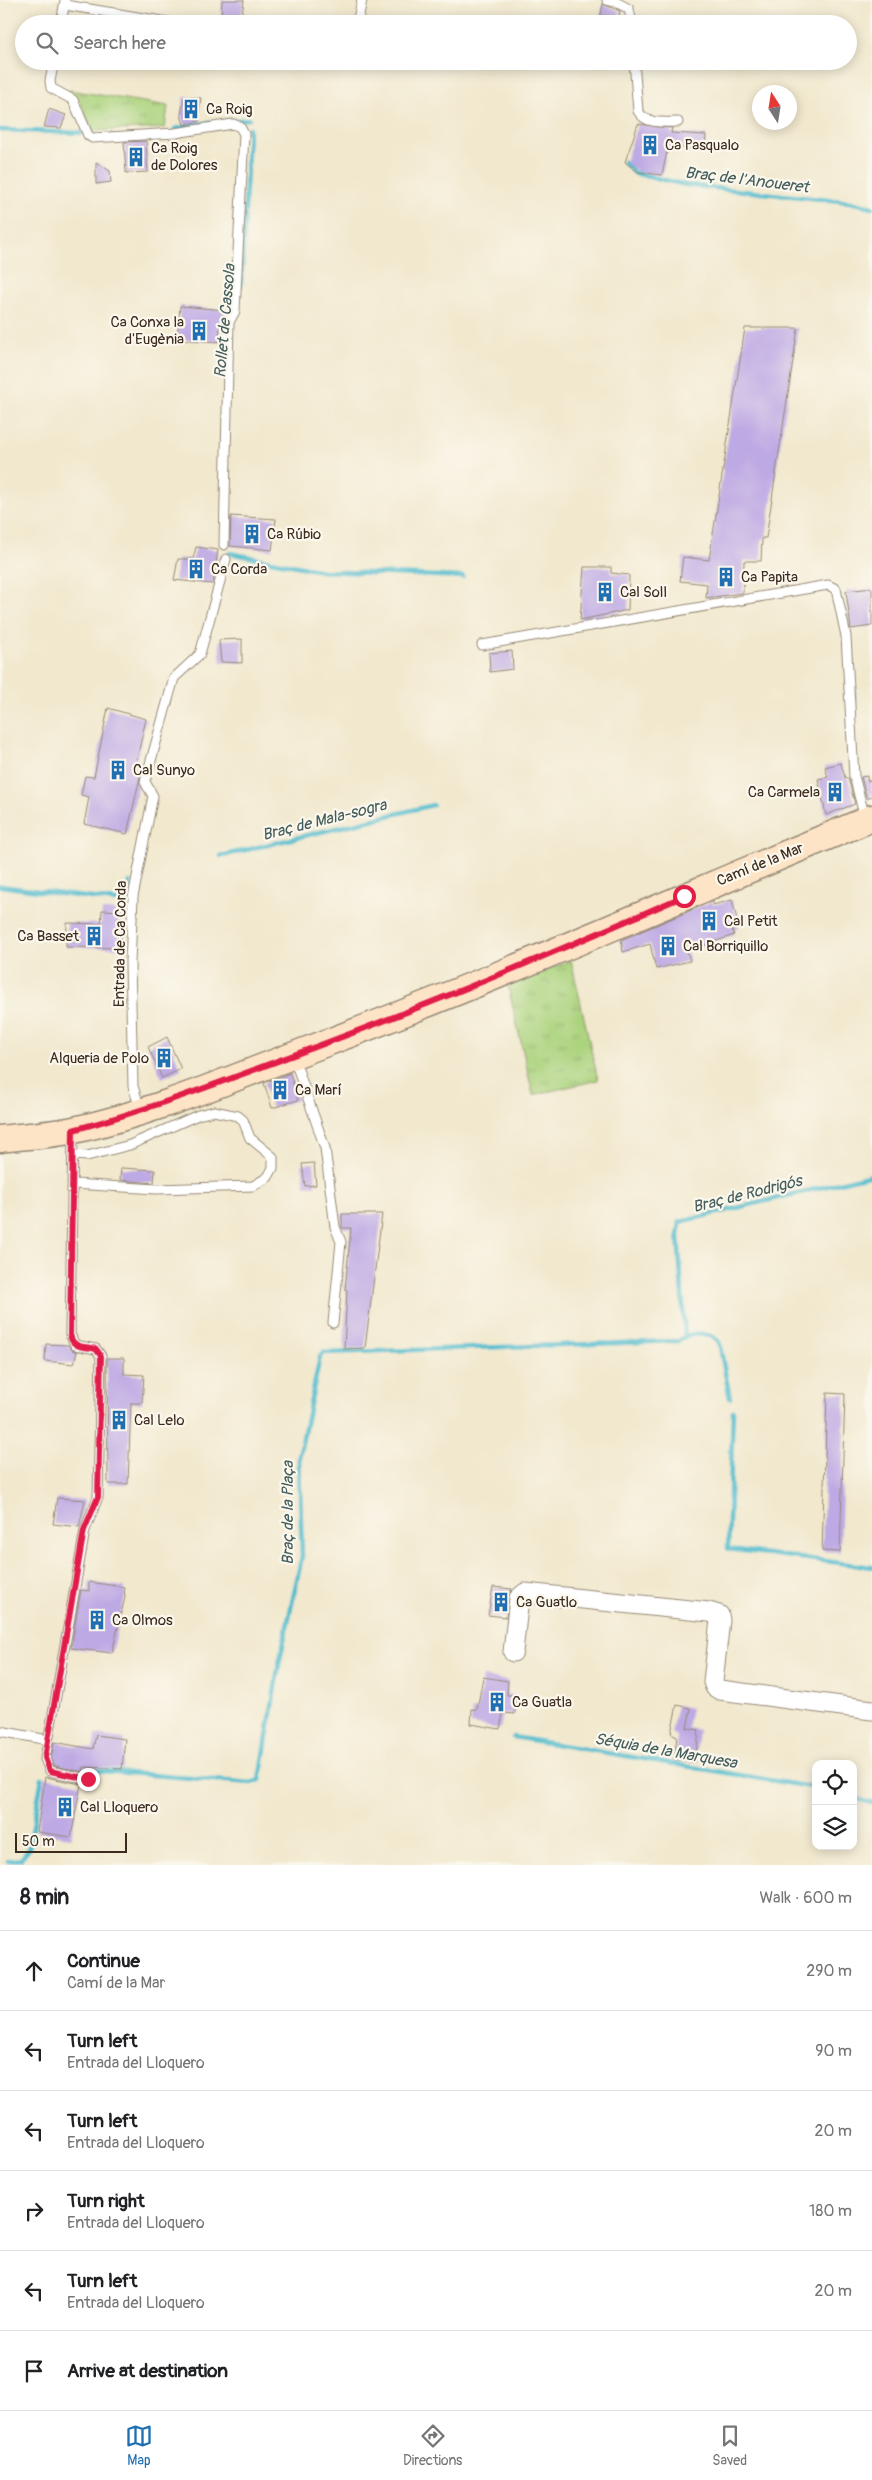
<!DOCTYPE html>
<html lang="en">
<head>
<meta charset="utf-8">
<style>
  :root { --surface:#fff; --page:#f2f2f2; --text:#202124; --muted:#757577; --line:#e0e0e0; --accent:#1f6fb2 }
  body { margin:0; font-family:Pangolin,sans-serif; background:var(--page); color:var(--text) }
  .controls { position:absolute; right:15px; bottom:15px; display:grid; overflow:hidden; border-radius:10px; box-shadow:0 2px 12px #0003 }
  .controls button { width:45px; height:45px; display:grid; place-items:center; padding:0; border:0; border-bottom:1px solid var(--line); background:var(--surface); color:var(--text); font:25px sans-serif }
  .compass { position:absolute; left:752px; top:85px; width:45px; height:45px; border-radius:50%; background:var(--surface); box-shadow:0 2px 12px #0003; rotate:348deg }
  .scale { position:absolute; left:15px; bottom:12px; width:112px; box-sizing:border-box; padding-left:5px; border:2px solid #3b2a1e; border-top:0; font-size:14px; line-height:18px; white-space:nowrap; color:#3b2a1e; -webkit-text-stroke:4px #fbf7ec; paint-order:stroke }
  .stop { position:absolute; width:15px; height:15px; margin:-11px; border:4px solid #e11d48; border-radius:50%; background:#fff }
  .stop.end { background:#e11d48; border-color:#fff; box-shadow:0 1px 5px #0008 }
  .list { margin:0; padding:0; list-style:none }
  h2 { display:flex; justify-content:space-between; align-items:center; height:65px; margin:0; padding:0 20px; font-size:21px }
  h2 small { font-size:16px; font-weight:400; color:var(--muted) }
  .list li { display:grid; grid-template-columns:32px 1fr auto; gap:15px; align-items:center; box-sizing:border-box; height:80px; padding:0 20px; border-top:1px solid var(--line) }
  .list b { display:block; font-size:19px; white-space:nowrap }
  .list p { margin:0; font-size:16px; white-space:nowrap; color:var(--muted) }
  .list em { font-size:16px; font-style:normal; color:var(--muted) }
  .icon { flex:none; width:28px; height:28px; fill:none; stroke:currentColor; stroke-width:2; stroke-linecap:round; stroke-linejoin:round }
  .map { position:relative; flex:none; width:872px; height:1865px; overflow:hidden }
  .search { position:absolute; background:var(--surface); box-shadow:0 2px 12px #0003; left:15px; right:15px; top:15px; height:55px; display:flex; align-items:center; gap:12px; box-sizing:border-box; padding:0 18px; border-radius:28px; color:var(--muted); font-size:19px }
  .sheet { height:545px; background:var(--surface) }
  nav { display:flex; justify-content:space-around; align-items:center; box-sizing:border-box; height:70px; border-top:1px solid var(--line); background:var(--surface); font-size:14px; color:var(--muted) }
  nav a { display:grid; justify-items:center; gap:2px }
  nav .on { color:var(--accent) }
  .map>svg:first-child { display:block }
  .grass { fill:url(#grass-tufts); stroke:#737e4e }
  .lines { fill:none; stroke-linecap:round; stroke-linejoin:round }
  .stream { stroke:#52bcce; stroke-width:4.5 }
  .building { fill:#bda9e4 }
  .service-casing { stroke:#968976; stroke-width:11 }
  .minor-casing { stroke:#968976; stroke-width:21 }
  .secondary-casing { stroke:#968976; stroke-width:29 }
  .service { stroke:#fff; stroke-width:9 }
  .minor { stroke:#fff; stroke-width:19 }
  .secondary { stroke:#fee4c6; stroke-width:26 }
  .route { stroke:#e11d48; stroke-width:6 }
  .labels { text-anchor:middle; stroke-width:4.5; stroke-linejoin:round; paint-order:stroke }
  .poi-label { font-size:15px; fill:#3b2a1e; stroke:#fbf7ec; text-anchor:start }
  .street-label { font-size:15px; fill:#3b2a1e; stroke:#fbf7ec }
  .water-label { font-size:16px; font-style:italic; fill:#435d5c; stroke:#fbf7ec }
</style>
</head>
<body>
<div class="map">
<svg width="872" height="1865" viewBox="0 0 872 1865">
  <defs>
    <pattern id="grass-tufts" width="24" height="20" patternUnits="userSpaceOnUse" patternTransform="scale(1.25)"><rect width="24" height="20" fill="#abd37d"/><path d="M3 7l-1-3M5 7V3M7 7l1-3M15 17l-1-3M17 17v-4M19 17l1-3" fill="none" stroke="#94b56c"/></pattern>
  </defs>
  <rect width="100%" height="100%" fill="#fbf7ec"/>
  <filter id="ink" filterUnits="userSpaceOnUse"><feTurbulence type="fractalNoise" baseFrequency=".02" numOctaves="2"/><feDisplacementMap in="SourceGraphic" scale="10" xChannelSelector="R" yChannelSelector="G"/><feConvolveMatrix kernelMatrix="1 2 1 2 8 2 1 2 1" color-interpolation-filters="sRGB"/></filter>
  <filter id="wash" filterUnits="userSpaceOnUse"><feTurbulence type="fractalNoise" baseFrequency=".0096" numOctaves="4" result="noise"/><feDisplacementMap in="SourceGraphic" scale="20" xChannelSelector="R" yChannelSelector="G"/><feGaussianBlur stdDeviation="1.12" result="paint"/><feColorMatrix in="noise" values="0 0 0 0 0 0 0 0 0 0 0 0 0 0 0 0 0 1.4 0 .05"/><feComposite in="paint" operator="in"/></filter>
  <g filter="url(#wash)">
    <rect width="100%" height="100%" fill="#f1e8cd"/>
    <path class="grass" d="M69,90L168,106L165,128L93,131L79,100Z
      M571,960L598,1080L533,1095L508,986Z"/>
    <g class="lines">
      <path class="stream" d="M175,129L200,124L249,119
        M0,130L82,133
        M624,162L634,173L686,185L850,202L872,207
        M241,286L249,128
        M230,553L322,571L463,577
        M851,645L854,703
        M221,856L433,805
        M0,886L123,902L128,899L130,882
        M685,1336L678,1235L680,1222L872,1175
        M733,1411L728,1549L872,1567
        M513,1737L816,1788
        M91,1770L251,1783L260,1780L278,1669L302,1556L299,1457L320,1357L323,1353L679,1341C681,1340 683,1337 686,1336C695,1331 713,1334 719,1342L730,1398
        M853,1798L872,1803
        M8,1861L21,1859L29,1849L42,1778"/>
    </g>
    <g id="blocks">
      <path class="building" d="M222,0H244L241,22L221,18Z
        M603,4L620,11L617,24H599Z
        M184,97L201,98L198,116L200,121L184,125L181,115Z
        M49,109L66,115L61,128L44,127Z
        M638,124L672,128L671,133L706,135L705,150L668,147L662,175L638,172L625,162Z
        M146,141L148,172L126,173L124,142Z
        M96,162L110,171L111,182L96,184Z
        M180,306L225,310L220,322L219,342L177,339Z
        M745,328H798L766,538H762L761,561H744L743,593L706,598L707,584L680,581L683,557L709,560Z
        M231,516L276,519L272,550L230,546Z
        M196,547L218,550L213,584L174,580L178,559H193Z
        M584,567H611V573L629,575L628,610L580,620Z
        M872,588V626L851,629L846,591Z
        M242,639V663L221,662L219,640Z
        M512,651L513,669L490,672L489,653Z
        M108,708L146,719L136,763L143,764L127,834L84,824L89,797L81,795L85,776L94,777Z
        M841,763L845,778H848L855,804L826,815L818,779L828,777L825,767Z
        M867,776V781L872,780V796L867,799L861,777Z
        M732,900L739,927L732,929L734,935L687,951L690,961L656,969L650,944L623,952L621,940L713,901V905Z
        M102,910L122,911L121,948L66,947L67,923L101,924Z
        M167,1037L181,1069L162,1078L148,1047Z
        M290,1073L298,1100L272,1108L264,1083Z
        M314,1163L316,1185L305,1186L302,1164Z
        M121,1168L155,1170L154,1183L120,1180Z
        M342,1214H382L365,1348L344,1349L347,1290L345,1289L351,1228H342Z
        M46,1344L68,1345L72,1350L77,1352L74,1364L45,1361Z
        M107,1358H124V1374L144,1375L142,1403H131L128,1484H108Z
        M827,1393L845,1394L840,1552L822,1551Z
        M57,1498L85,1500L79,1527L53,1524Z
        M89,1582L124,1587L125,1597L112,1653L71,1648L81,1590L89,1591Z
        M493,1587L512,1589L508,1597L506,1617L488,1615Z
        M483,1677L508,1681L507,1695H516L515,1714L503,1713L500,1729L471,1724L472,1709L477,1710Z
        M677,1705L691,1708L687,1728L699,1730L695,1762L674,1759L677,1736L671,1733Z
        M96,1735L125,1739L122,1769L84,1767L83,1772L55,1766L51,1758L54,1742L93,1749Z
        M45,1777L81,1784L71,1837L37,1832Z"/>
    </g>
  </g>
  <g filter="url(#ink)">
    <use href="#blocks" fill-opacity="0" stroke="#968976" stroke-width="1"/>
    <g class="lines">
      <defs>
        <path id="service" d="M607,0L616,2L629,9L632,24
          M65,5L180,24
          M61,24L65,0
          M357,24L362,0
          M54,61L50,81L51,88L73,100L88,135L92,138L175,133L233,124L240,127L244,134L235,311L229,322L224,545
          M634,61L638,111C646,125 664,122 678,122
          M482,645L828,585L836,589L846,636L854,776L865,818
          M294,1058L325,1148L335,1227L341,1242L333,1323
          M140,1109L133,1086L130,962L133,897L153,796L145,782L174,678L200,654L226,559
          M73,1132L70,1334L75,1345L96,1349L101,1356L98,1497L85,1530L45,1759L50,1771L87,1779
          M73,1184L157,1189L253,1186L268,1177L273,1168V1157L250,1138L243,1120L238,1116L214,1111L198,1115L130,1145L87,1156L73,1155
          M0,1731L48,1740"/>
        <path id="minor" d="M513,1652L519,1598L525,1593L709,1612L719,1615L720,1620L713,1682L715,1687L720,1690L872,1710"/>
        <path id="secondary" d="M0,1139C24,1136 50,1135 74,1130C156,1112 235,1077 313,1048C502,977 686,895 872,818"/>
      </defs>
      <use href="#service" class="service-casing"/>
      <use href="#minor" class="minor-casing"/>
      <use href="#secondary" class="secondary-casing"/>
      <use href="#service" class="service"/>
      <use href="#minor" class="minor"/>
      <use href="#secondary" class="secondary"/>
    </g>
  </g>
  <g class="lines" filter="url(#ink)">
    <path class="route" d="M88,1779L50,1771L45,1758L84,1530L98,1497L101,1356L96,1349C85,1346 72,1349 70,1334L73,1130C148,1110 219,1083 291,1056C424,1007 554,953 684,896"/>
  </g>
  <defs>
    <symbol id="building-bare" viewBox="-9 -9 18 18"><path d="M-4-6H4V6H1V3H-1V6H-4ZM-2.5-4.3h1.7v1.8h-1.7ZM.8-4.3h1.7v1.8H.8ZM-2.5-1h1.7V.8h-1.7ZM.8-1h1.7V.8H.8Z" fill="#1f6fb2" stroke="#fbf7ec" stroke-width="2.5" paint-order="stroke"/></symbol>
  </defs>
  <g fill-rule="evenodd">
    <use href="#building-bare" x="177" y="95" width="28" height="28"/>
    <use href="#building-bare" x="636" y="131" width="28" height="28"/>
    <use href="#building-bare" x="122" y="143" width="28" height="28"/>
    <use href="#building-bare" x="185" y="317" width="28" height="28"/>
    <use href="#building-bare" x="238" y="520" width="28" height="28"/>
    <use href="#building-bare" x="182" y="555" width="28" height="28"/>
    <use href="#building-bare" x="712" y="563" width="28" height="28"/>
    <use href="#building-bare" x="591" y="578" width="28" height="28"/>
    <use href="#building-bare" x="104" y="756" width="28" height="28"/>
    <use href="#building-bare" x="821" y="778" width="28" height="28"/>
    <use href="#building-bare" x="695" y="907" width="28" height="28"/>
    <use href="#building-bare" x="80" y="922" width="28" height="28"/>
    <use href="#building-bare" x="654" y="932" width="28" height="28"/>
    <use href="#building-bare" x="150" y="1044" width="28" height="28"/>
    <use href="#building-bare" x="266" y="1076" width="28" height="28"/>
    <use href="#building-bare" x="105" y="1406" width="28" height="28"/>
    <use href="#building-bare" x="487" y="1588" width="28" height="28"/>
    <use href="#building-bare" x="83" y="1606" width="28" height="28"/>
    <use href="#building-bare" x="483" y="1688" width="28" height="28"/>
    <use href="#building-bare" x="51" y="1793" width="28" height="28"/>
  </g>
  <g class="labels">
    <g class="poi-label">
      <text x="206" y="114">Ca Roig</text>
      <text x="665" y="150">Ca Pasqualo</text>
      <text x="151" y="153">Ca Roig<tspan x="151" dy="17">de Dolores</tspan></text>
      <text x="184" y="327" text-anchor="end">Ca Conxa la<tspan x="184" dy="17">d'Eugènia</tspan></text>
      <text x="267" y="539">Ca Rúbio</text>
      <text x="211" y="574">Ca Corda</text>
      <text x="741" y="582">Ca Papita</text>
      <text x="620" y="597">Cal Soll</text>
      <text x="133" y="775">Cal Sunyo</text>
      <text x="820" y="797" text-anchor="end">Ca Carmela</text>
      <text x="724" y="926">Cal Petit</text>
      <text x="79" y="941" text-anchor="end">Ca Basset</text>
      <text x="683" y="951">Cal Borriquillo</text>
      <text x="149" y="1063" text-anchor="end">Alqueria de Polo</text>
      <text x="295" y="1095">Ca Marí</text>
      <text x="134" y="1425">Cal Lelo</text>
      <text x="516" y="1607">Ca Guatlo</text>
      <text x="112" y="1625">Ca Olmos</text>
      <text x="512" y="1707">Ca Guatla</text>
      <text x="80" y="1812">Cal Lloquero</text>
    </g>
    <g class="street-label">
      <text transform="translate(760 864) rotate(-22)" y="5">Camí de la Mar</text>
      <text transform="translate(120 944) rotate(-89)" y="5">Entrada de Ca Corda</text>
    </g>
    <g class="water-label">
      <text transform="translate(747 179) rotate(7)" y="6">Braç de l'Anoueret</text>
      <text transform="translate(224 321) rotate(-85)" y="6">Rollet de Cassola</text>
      <text transform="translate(324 819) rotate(-14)" y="6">Braç de Mala-sogra</text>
      <text transform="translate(747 1193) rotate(-14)" y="6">Braç de Rodrigós</text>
      <text transform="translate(287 1513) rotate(-90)" y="6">Braç de la Plaça</text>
      <text transform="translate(666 1750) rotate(10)" y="6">Séquia de la Marquesa</text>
    </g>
  </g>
</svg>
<div class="controls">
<button><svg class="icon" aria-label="locate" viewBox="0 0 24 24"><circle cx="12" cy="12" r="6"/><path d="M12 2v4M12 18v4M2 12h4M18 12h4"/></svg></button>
<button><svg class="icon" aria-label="layers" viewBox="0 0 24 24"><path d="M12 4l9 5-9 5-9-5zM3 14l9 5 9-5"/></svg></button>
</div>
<svg class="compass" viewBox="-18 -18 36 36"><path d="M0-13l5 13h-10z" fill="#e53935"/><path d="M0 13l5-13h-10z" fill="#757577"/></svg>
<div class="scale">50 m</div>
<div class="stop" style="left:684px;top:896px"></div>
<div class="stop end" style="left:88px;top:1779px"></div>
<div class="search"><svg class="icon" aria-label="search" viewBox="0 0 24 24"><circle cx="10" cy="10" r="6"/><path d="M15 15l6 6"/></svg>Search here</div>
</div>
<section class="sheet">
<h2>8 min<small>Walk · 600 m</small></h2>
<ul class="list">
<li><svg class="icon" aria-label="ahead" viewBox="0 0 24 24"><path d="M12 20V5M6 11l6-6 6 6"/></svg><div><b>Continue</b><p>Camí de la Mar</p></div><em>290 m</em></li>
<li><svg class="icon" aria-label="left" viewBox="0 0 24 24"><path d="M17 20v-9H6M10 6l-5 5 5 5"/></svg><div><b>Turn left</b><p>Entrada del Lloquero</p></div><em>90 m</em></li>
<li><svg class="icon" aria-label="left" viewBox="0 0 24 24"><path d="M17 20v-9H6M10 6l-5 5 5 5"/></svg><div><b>Turn left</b><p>Entrada del Lloquero</p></div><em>20 m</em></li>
<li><svg class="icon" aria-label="right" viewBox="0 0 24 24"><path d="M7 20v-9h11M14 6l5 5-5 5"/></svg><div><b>Turn right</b><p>Entrada del Lloquero</p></div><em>180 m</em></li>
<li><svg class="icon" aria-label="left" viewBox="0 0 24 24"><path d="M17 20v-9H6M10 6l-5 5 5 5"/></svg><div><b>Turn left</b><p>Entrada del Lloquero</p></div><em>20 m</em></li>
<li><svg class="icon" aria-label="arrive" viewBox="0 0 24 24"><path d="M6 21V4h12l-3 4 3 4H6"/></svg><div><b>Arrive at destination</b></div></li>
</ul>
</section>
<nav>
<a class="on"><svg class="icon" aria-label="map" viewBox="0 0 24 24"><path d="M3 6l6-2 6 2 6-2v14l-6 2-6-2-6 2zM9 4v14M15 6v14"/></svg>Map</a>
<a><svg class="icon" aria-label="directions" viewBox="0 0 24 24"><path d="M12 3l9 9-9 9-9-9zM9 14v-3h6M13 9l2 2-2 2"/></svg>Directions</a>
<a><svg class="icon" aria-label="saved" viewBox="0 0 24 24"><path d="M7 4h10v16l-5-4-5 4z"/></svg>Saved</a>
</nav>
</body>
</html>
